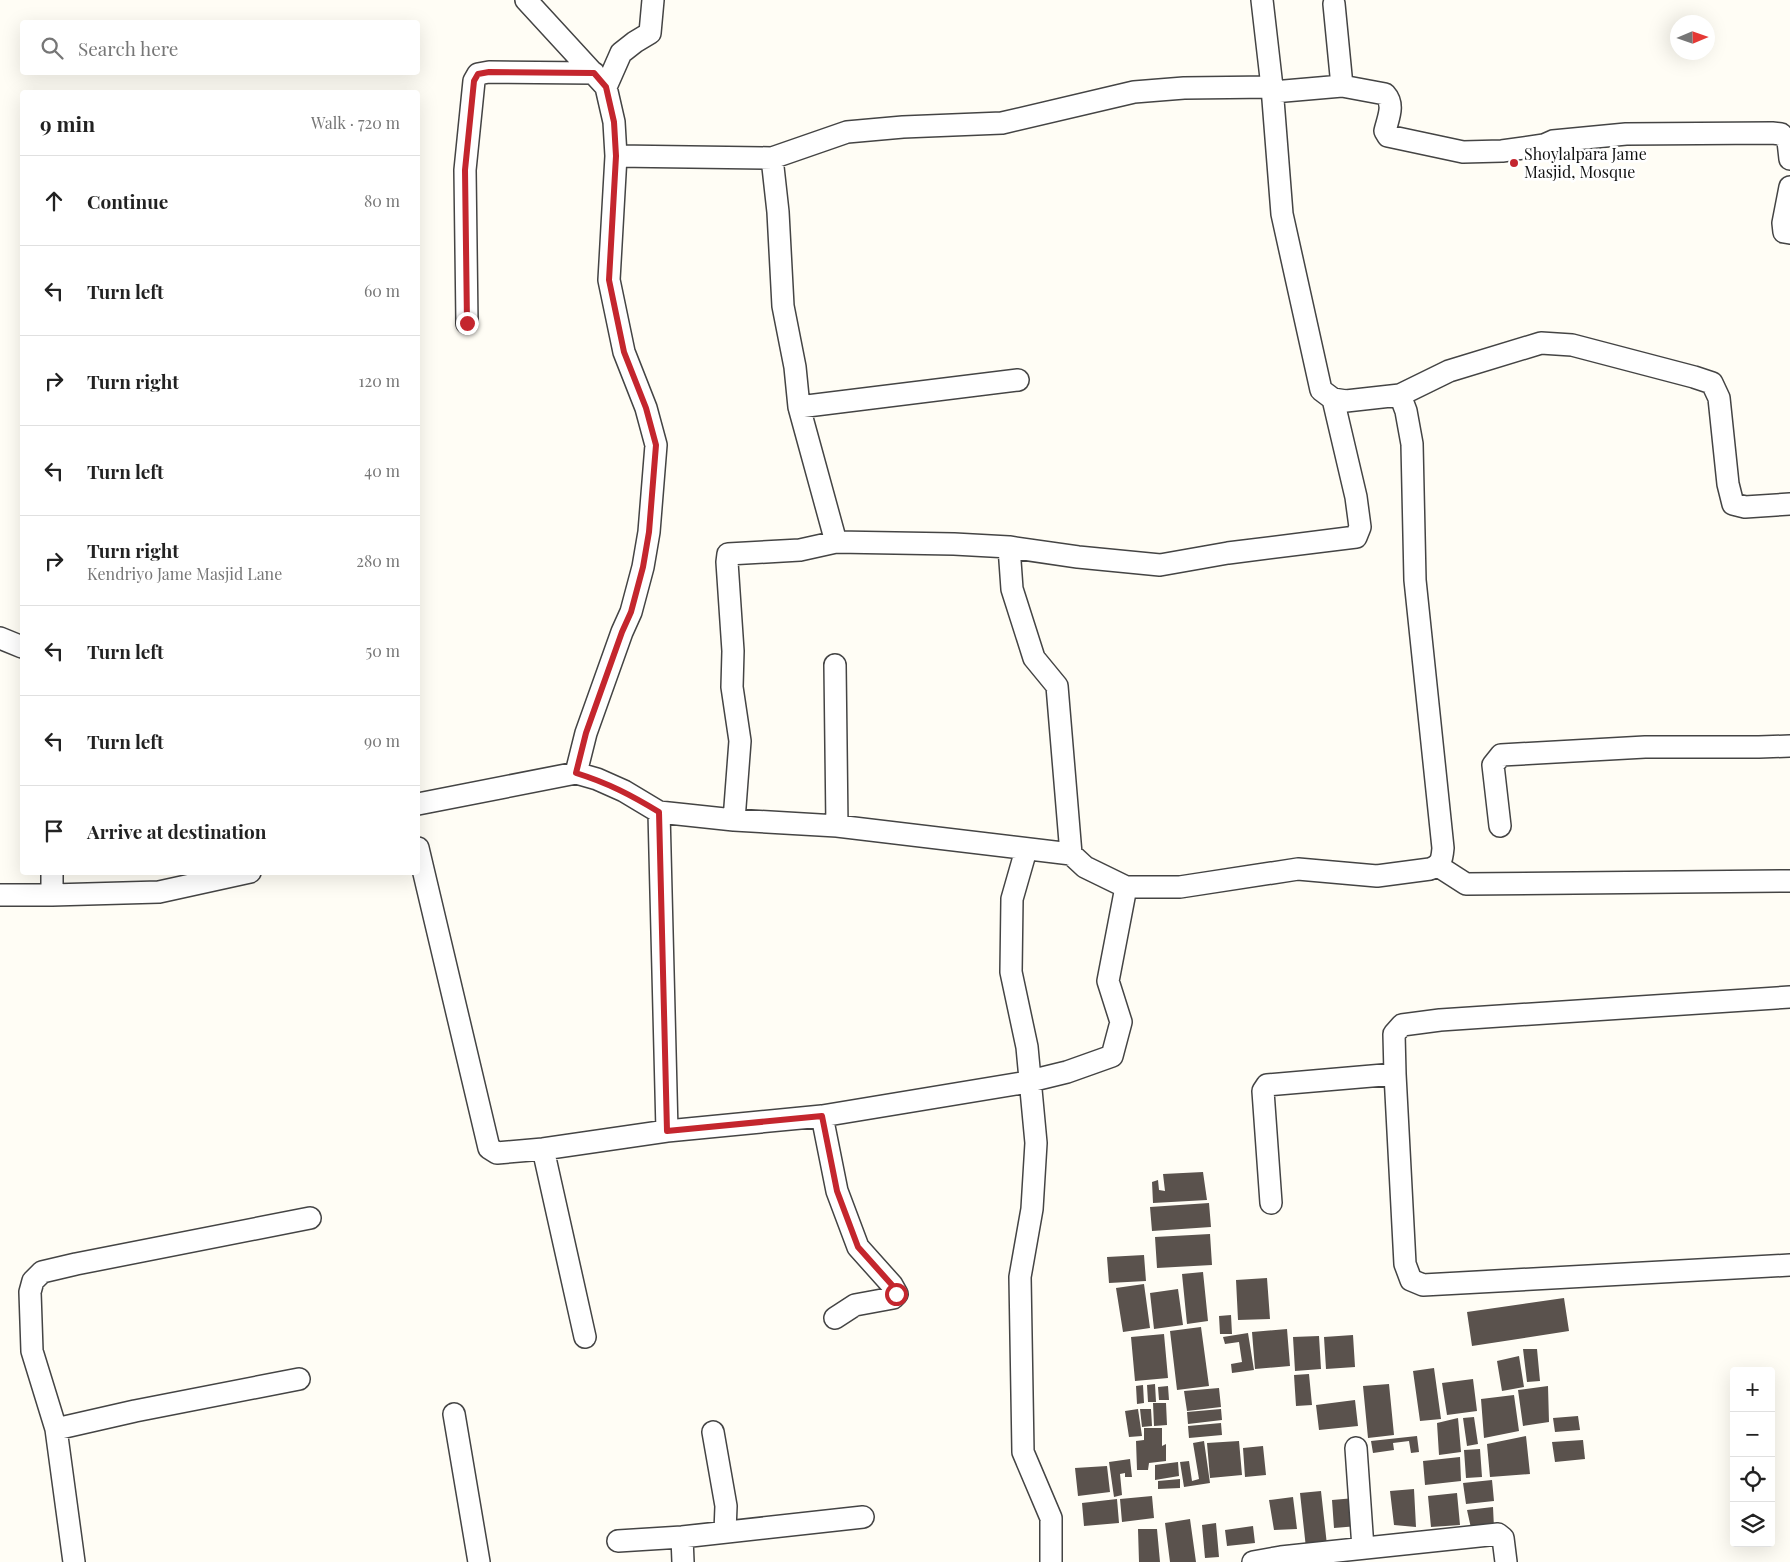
<!DOCTYPE html>
<html lang="en">
<head>
<meta charset="utf-8">
<style>
  :root { --surface:#fff; --page:#f2f2f2; --text:#222; --muted:#767676; --line:#e0e0e0 }
  body { margin:0; font-family:"Playfair Display",serif; background:var(--page); color:var(--text) }
  .controls { position:absolute; right:15px; bottom:15px; display:grid; overflow:hidden; border-radius:5px; box-shadow:0 5px 20px #0002 }
  .controls button { width:45px; height:45px; display:grid; place-items:center; padding:0; border:0; border-bottom:1px solid var(--line); background:var(--surface); color:var(--text); font:25px sans-serif }
  .compass { position:absolute; left:1670px; top:15px; width:45px; height:45px; border-radius:50%; background:var(--surface); box-shadow:0 5px 20px #0002; rotate:88deg }
  .stop { position:absolute; width:15px; height:15px; margin:-11px; border:4px solid #c4262e; border-radius:50%; background:#fff }
  .stop.end { background:#c4262e; border-color:#fff; box-shadow:0 1px 5px #0008 }
  .list { margin:0; padding:0; list-style:none }
  h2 { display:flex; justify-content:space-between; align-items:center; height:65px; margin:0; padding:0 20px; font-size:21px }
  h2 small { font-size:16px; font-weight:400; color:var(--muted) }
  .list li { display:grid; grid-template-columns:32px 1fr auto; gap:15px; align-items:center; box-sizing:border-box; height:90px; padding:0 20px; border-top:1px solid var(--line) }
  .list b { display:block; font-size:19px; white-space:nowrap }
  .list p { margin:0; font-size:16px; white-space:nowrap; color:var(--muted) }
  .list em { font-size:16px; font-style:normal; color:var(--muted) }
  .icon { flex:none; width:28px; height:28px; fill:none; stroke:currentColor; stroke-width:2; stroke-linecap:round; stroke-linejoin:round }
  .map { position:relative; flex:none; width:1790px; height:1562px; overflow:hidden }
  .search { position:absolute; background:var(--surface); box-shadow:0 5px 20px #0002; left:20px; top:20px; width:400px; height:55px; display:flex; align-items:center; gap:12px; box-sizing:border-box; padding:0 18px; border-radius:5px; color:var(--muted); font-size:19px }
  .panel { position:absolute; background:var(--surface); box-shadow:0 5px 20px #0002; left:20px; top:90px; width:400px; height:785px; border-radius:5px }
  .map>svg:first-child { display:block }
  .building { fill:#5a524d }
  .lines { fill:none; stroke-linecap:round; stroke-linejoin:round }
  .minor-casing { stroke:#444; stroke-width:24 }
  .minor { stroke:#fff; stroke-width:21 }
  .route { stroke:#c4262e; stroke-width:6 }
  .poi-dot { fill:#c4262e; stroke:#fff; stroke-width:2 }
  .labels { text-anchor:middle; stroke-width:5; stroke-linejoin:round; paint-order:stroke }
  .poi-label { font-size:16px; fill:#111; stroke:#fff; text-anchor:start }
</style>
</head>
<body>
<div class="map">
<svg width="1790" height="1562" viewBox="0 0 1790 1562">
  <rect width="100%" height="100%" fill="#fffdf5"/>
  <path class="building" d="M1203,1172L1207,1200L1153,1203L1152,1182L1158,1180L1159,1190L1165,1191L1163,1174Z
    M1209,1203L1211,1227L1152,1231L1150,1207Z
    M1210,1234L1212,1265L1157,1268L1155,1237Z
    M1144,1255L1146,1281L1109,1283L1107,1257Z
    M1203,1272L1208,1321L1187,1324L1182,1274Z
    M1267,1278L1270,1319L1238,1320L1236,1280Z
    M1144,1284L1150,1328L1123,1332L1116,1288Z
    M1178,1289L1183,1325L1154,1329L1150,1293Z
    M1564,1298L1569,1331L1472,1346L1467,1312Z
    M1231,1315L1232,1334H1220L1219,1316Z
    M1201,1327L1209,1386L1177,1390L1170,1331Z
    M1287,1329L1290,1366L1255,1369L1252,1332Z
    M1248,1333L1254,1370L1232,1373L1231,1364L1242,1362L1239,1342L1225,1344L1223,1337Z
    M1164,1334L1168,1378L1135,1381L1131,1337Z
    M1353,1335L1355,1367L1326,1369L1324,1337Z
    M1319,1336L1321,1369L1295,1371L1293,1337Z
    M1523,1349H1537L1540,1381L1527,1382Z
    M1519,1356L1524,1387L1502,1391L1497,1361Z
    M1434,1368L1441,1419L1420,1421L1413,1371Z
    M1309,1374L1312,1405L1296,1406L1294,1375Z
    M1473,1379L1477,1411L1447,1415L1442,1383Z
    M1155,1384L1156,1402H1148L1147,1385Z
    M1389,1384L1394,1435L1368,1438L1363,1386Z
    M1143,1385L1144,1403L1137,1404L1136,1386Z
    M1168,1386L1169,1400H1159L1158,1387Z
    M1548,1386L1549,1422L1523,1426L1518,1390Z
    M1219,1388L1221,1407L1187,1411L1184,1391Z
    M1514,1395L1519,1431L1484,1438L1481,1399Z
    M1355,1400L1358,1426L1319,1430L1316,1405Z
    M1153,1403H1166L1167,1425L1154,1426Z
    M1138,1409L1142,1436L1129,1437L1125,1411Z
    M1140,1409H1151L1152,1426L1142,1427Z
    M1221,1409L1222,1420L1188,1424L1187,1412Z
    M1578,1416L1580,1430L1555,1432L1553,1418Z
    M1474,1417L1478,1444L1467,1446L1463,1418Z
    M1458,1418L1461,1452L1439,1455L1437,1423Z
    M1221,1423L1222,1435L1189,1438L1188,1426Z
    M1144,1428H1162V1446L1166,1444V1461L1149,1463L1148,1470H1137L1136,1441L1144,1440Z
    M1417,1436L1419,1452L1411,1453L1409,1441L1393,1443L1394,1450L1373,1453L1371,1441Z
    M1526,1436L1530,1474L1490,1477L1487,1444Z
    M1583,1440L1585,1459L1555,1462L1552,1442Z
    M1204,1441L1210,1483L1184,1487L1180,1462L1189,1461L1192,1481L1199,1479L1193,1443Z
    M1239,1441L1242,1475L1210,1478L1207,1443Z
    M1263,1446L1266,1475L1245,1477L1243,1448Z
    M1480,1449L1482,1477L1466,1478L1464,1450Z
    M1460,1457L1461,1481L1425,1485L1423,1461Z
    M1130,1459L1132,1477H1125V1473L1120,1474L1122,1495L1114,1497L1109,1462Z
    M1178,1462L1179,1476L1155,1480V1465Z
    M1107,1466L1110,1492L1078,1496L1075,1468Z
    M1180,1479V1488L1158,1489V1481Z
    M1492,1480L1494,1501L1466,1504L1463,1483Z
    M1414,1489L1416,1527L1394,1525L1390,1491Z
    M1321,1491L1327,1545L1306,1548L1300,1493Z
    M1457,1493L1460,1525L1431,1527L1428,1496Z
    M1152,1496L1154,1518L1122,1522L1120,1499Z
    M1293,1497L1297,1529L1274,1530L1269,1500Z
    M1355,1498L1358,1526L1334,1528L1332,1500Z
    M1117,1499L1119,1523L1084,1526L1082,1503Z
    M1493,1507L1494,1528H1471L1467,1510Z
    M1190,1519L1196,1562H1170L1165,1523Z
    M1216,1523L1219,1557L1205,1558L1202,1525Z
    M1253,1526L1255,1543L1227,1546L1225,1530Z
    M1138,1529H1157L1160,1562H1139Z"/>
  <g class="lines">
    <defs>
      <path id="minor" d="M526,0L606,87L614,122L616,156L609,280L624,352L646,408L656,445L649,532L643,567L631,612L622,632L586,733L576,773
        M1334,4L1342,86
        M606,87L621,53L635,42L650,33L653,0
        M1273,92L1342,86L1385,94C1395,105 1388,118 1385,131L1388,136L1463,152L1502,151L1544,145L1553,141L1626,134L1772,133L1781,134L1788,141L1790,159
        M616,156L772,158L847,132L903,127L1002,123L1134,92L1184,88L1272,87
        M772,158L778,212L783,306L795,367L799,407L836,542
        M1790,187L1783,223L1784,232L1790,233
        M467,323L465,170L474,81L478,74L489,72L594,73
        M1400,395L1449,371L1541,343L1572,345L1694,377L1712,383L1719,398L1728,484L1733,504L1745,507L1790,504
        M799,407L1018,380
        M1009,547L1012,589L1034,658L1057,686L1071,854
        M0,638L22,647
        M835,665L837,826
        M418,804L576,773L597,779L624,791L659,812L734,820L837,826L1071,854L1085,867L1126,887H1180L1298,869L1377,876L1430,869C1441,865 1442,860 1443,848L1415,580L1412,444L1406,411L1400,395L1346,401L1333,399L1321,390L1282,214L1272,87L1262,0
        M659,812L667,1131
        M734,820L740,741L732,687L733,651L727,562L728,554L800,550L836,542L954,544L1009,547L1078,557L1160,565L1228,553L1356,537L1360,527L1356,497L1333,399
        M1500,826L1493,765L1501,755L1645,747H1759L1790,746
        M418,848L489,1148L497,1153L543,1149L667,1131L822,1116L1022,1083L1067,1072L1112,1056L1121,1022L1108,981L1126,887
        M1026,850L1012,899L1011,972L1027,1047L1036,1143L1032,1209L1020,1277L1023,1452L1051,1518V1562
        M1438,866L1466,884L1790,881
        M52,872V895
        M0,895H52L159,892L250,872
        M1790,997L1440,1020L1402,1025L1394,1034L1395,1074L1405,1264L1411,1280L1423,1285L1790,1265
        M822,1116L837,1191L858,1247L892,1285L897,1294L893,1298L855,1305L835,1318
        M543,1149L585,1337
        M1271,1203L1263,1091L1267,1085L1395,1074
        M454,1414L479,1562
        M56,1429L135,1411L299,1379
        M713,1432L726,1506L725,1532
        M1356,1448L1363,1548
        M682,1537L683,1562
        M618,1541L682,1537L863,1517
        M74,1562L56,1429L32,1351L30,1292L33,1281L42,1272L76,1264L310,1218
        M1253,1562L1281,1557L1498,1534L1503,1538L1506,1562"/>
    </defs>
    <use href="#minor" class="minor-casing"/>
    <use href="#minor" class="minor"/>
  </g>
  <g class="lines">
    <path class="route" d="M467,323L465,170L474,81L478,74L489,72L594,73L606,87L614,122L616,156L609,280L624,352L646,408L656,445L649,532L643,567L631,612L622,632L586,733L576,773C608,783 631,795 659,812L667,1131L822,1116L837,1191L858,1247L892,1285L896,1294"/>
  </g>
  <circle class="poi-dot" cx="1514" cy="163" r="5"/>
  <g class="labels">
    <g class="poi-label">
      <text x="1524" y="160">Shoylalpara Jame<tspan x="1524" dy="18">Masjid, Mosque</tspan></text>
    </g>
  </g>
</svg>
<div class="controls">
<button>+</button>
<button>−</button>
<button><svg class="icon" aria-label="locate" viewBox="0 0 24 24"><circle cx="12" cy="12" r="6"/><path d="M12 2v4M12 18v4M2 12h4M18 12h4"/></svg></button>
<button><svg class="icon" aria-label="layers" viewBox="0 0 24 24"><path d="M12 4l9 5-9 5-9-5zM3 14l9 5 9-5"/></svg></button>
</div>
<svg class="compass" viewBox="-18 -18 36 36"><path d="M0-13l5 13h-10z" fill="#e53935"/><path d="M0 13l5-13h-10z" fill="#767676"/></svg>
<div class="stop" style="left:896px;top:1294px"></div>
<div class="stop end" style="left:467px;top:323px"></div>
<div class="search"><svg class="icon" aria-label="search" viewBox="0 0 24 24"><circle cx="10" cy="10" r="6"/><path d="M15 15l6 6"/></svg>Search here</div>
<section class="panel">
<h2>9 min<small>Walk · 720 m</small></h2>
<ul class="list">
<li><svg class="icon" aria-label="ahead" viewBox="0 0 24 24"><path d="M12 20V5M6 11l6-6 6 6"/></svg><div><b>Continue</b></div><em>80 m</em></li>
<li><svg class="icon" aria-label="left" viewBox="0 0 24 24"><path d="M17 20v-9H6M10 6l-5 5 5 5"/></svg><div><b>Turn left</b></div><em>60 m</em></li>
<li><svg class="icon" aria-label="right" viewBox="0 0 24 24"><path d="M7 20v-9h11M14 6l5 5-5 5"/></svg><div><b>Turn right</b></div><em>120 m</em></li>
<li><svg class="icon" aria-label="left" viewBox="0 0 24 24"><path d="M17 20v-9H6M10 6l-5 5 5 5"/></svg><div><b>Turn left</b></div><em>40 m</em></li>
<li><svg class="icon" aria-label="right" viewBox="0 0 24 24"><path d="M7 20v-9h11M14 6l5 5-5 5"/></svg><div><b>Turn right</b><p>Kendriyo Jame Masjid Lane</p></div><em>280 m</em></li>
<li><svg class="icon" aria-label="left" viewBox="0 0 24 24"><path d="M17 20v-9H6M10 6l-5 5 5 5"/></svg><div><b>Turn left</b></div><em>50 m</em></li>
<li><svg class="icon" aria-label="left" viewBox="0 0 24 24"><path d="M17 20v-9H6M10 6l-5 5 5 5"/></svg><div><b>Turn left</b></div><em>90 m</em></li>
<li><svg class="icon" aria-label="arrive" viewBox="0 0 24 24"><path d="M6 21V4h12l-3 4 3 4H6"/></svg><div><b>Arrive at destination</b></div></li>
</ul>
</section>
</div>
</body>
</html>
